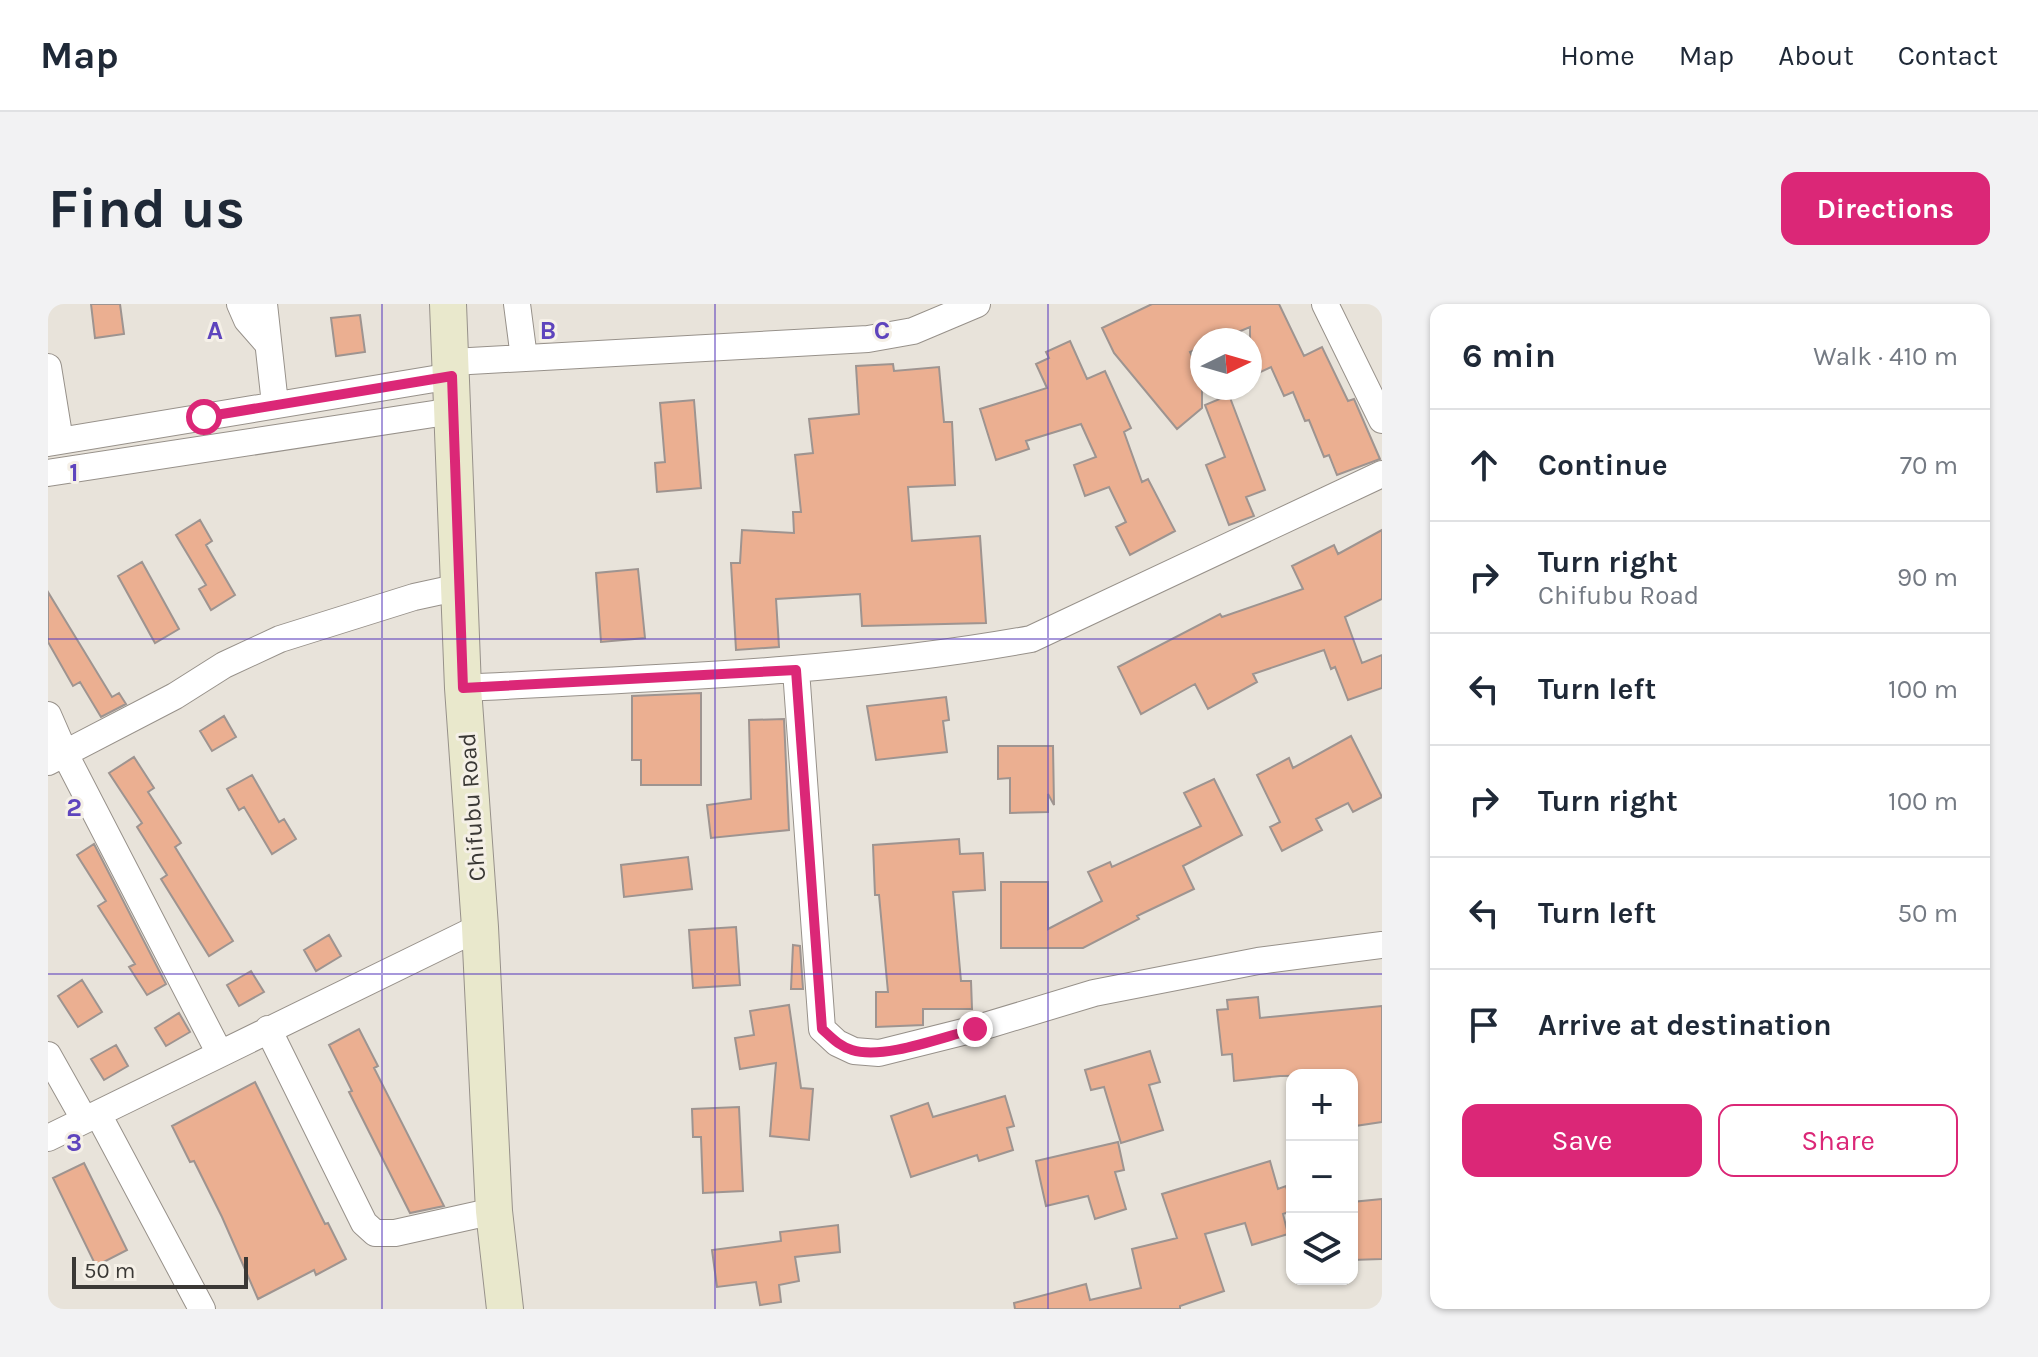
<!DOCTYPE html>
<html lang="en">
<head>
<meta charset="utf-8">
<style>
  :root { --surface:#fff; --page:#f2f2f3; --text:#1f2937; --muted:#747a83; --line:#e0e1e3; --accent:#db2777 }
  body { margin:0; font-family:Karla,sans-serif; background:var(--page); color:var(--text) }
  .controls { position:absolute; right:24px; bottom:24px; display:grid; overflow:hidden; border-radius:16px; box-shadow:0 2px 6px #0004 }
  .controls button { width:72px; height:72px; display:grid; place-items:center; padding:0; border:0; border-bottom:2px solid var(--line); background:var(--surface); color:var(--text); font:40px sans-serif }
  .compass { position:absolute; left:1142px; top:24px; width:72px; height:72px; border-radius:50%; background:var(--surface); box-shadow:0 2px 6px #0004; rotate:85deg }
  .scale { position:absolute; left:24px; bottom:20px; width:176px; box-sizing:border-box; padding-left:8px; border:4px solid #3a3835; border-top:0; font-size:22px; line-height:28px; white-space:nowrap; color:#3a3835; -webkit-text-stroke:6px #f5f0e7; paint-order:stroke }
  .stop { position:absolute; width:24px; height:24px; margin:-18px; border:6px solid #db2777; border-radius:50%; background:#fff }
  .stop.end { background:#db2777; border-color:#fff; box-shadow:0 2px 8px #0008 }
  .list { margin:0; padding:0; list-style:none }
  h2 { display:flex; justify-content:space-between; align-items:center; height:104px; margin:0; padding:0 32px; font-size:34px }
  h2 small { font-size:26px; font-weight:400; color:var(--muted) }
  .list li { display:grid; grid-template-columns:52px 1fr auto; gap:24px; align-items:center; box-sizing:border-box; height:112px; padding:0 32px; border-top:2px solid var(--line) }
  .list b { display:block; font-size:30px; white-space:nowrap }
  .list p { margin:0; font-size:26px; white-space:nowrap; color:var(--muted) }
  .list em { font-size:26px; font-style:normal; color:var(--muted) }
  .actions { display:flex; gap:16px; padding:24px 32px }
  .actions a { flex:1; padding:18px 0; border:2px solid var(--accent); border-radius:16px; text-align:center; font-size:28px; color:var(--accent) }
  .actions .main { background:var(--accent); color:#fff }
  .icon { flex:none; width:44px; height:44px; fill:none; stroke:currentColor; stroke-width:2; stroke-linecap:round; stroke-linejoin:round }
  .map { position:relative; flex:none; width:1334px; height:1005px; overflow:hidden; border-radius:16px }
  header { display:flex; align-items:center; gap:48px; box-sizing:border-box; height:112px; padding:0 40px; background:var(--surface); border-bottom:2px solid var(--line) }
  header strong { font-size:38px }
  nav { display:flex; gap:44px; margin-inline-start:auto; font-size:28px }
  .intro { display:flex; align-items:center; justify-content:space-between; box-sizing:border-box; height:192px; padding:0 48px }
  h1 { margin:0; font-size:56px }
  .button { padding:20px 36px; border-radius:16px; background:var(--accent); color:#fff; font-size:28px; font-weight:700 }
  main { display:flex; gap:48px; padding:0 48px }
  aside { flex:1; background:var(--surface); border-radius:16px; box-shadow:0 2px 6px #0004 }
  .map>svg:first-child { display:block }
  .building { fill:#ebaf91; stroke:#9e9490; stroke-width:2 }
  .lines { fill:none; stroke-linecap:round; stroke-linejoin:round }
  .minor-casing { stroke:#97918a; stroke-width:28 }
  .secondary-casing { stroke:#97918a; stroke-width:38 }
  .minor { stroke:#fff; stroke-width:26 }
  .secondary { stroke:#e9e8cc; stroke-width:36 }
  .route { stroke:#db2777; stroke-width:10 }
  .grid { fill:none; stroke:#5e44bd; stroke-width:2; stroke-opacity:0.55 }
  .labels { text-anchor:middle; stroke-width:6; stroke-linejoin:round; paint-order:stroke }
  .street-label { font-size:24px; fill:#3a3835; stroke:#f5f0e7 }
  .grid-label { font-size:26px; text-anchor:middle; font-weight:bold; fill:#5e44bd; stroke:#f5f0e7; stroke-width:6; stroke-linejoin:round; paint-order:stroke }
</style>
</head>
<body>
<header>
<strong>Map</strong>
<nav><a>Home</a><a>Map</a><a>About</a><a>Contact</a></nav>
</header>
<div class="intro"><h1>Find us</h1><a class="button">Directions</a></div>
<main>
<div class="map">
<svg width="1334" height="1005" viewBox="0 0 1334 1005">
  <rect width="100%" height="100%" fill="#e8e3da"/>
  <path class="building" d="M43,0H72L76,30L47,34Z
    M1104,0H1231L1256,52L1274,43L1300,97L1306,95L1332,155L1289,171L1281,151L1276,153L1261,116L1257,117L1245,88L1236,92L1223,63L1202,73V23L1171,36H1154V43L1142,48L1154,72V104L1129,125L1066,49L1054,24Z
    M312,11L317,48L288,52L283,14Z
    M1022,37L1039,75L1057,67L1083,124L1076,128L1094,178L1100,175L1127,227L1082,251L1068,223L1078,218L1061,183L1037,192L1026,161L1048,153L1033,120L978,137L981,145L948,156L932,105L999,84L988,60L1001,54L998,48Z
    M845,60L846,67L891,63L896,118H904L907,181L860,183L864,237L932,232L938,319L814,322L812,290L728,295L731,343L688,346L683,259H692L694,226L746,229L745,208H753L747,151L765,149L761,115L811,110L808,62Z
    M1181,91L1217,186L1198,193L1206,212L1181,221L1158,161L1177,153L1157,101Z
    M646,96L653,184L609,188L607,159L617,158L612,99Z
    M152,216L164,237L158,241L187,291L163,306L151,285L158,281L128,231Z
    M1334,226V295L1297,313L1314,359L1334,351V384L1300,396L1287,363L1283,365L1276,346L1205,370L1209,378L1160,405L1147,380L1093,410L1070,363L1172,310L1174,313L1255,285L1244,262L1286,241L1290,250Z
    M94,258L131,325L107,339L70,272Z
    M590,265L597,334L553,338L548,269Z
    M0,288L64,393L71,389L78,400L53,413L32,378L25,382L0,338Z
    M653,389V481H593V456H584V392Z
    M898,393L901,416L895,417L899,448L828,456L819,402Z
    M176,412L188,433L164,447L152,427Z
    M736,415L741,526L663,534L659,501L703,495L701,416Z
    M1303,432L1334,493L1305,508L1300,499L1268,515L1274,526L1234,547L1222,523L1232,518L1209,471L1241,454L1245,464Z
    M950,442H1005L1006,501L1000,490V508L962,509V474L950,475Z
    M86,453L106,484L100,488L133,539L127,543L185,637L161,652L113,575L119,571L89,523L94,519L61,469Z
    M204,471L231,518L236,515L248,535L224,550L196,503L191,506L179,485Z
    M1166,475L1194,531L1135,562L1146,585L1089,612L1091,615L1035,644H953V578H1000V625L1054,597L1040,568L1062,558L1064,563L1153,522L1136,489Z
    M911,535L912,550L935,549L937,586L905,588L913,677H923L924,705H875V721L828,723V688H840L831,591H827L825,541Z
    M46,540L118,680L99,691L81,663L87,660L50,602L58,597L29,551Z
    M640,553L644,585L576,593L573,561Z
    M688,623L692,681L645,684L641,626Z
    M281,631L293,652L268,667L256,646Z
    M745,641L752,642L755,685H743Z
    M203,667L216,688L191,702L179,681Z
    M34,676L54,708L30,723L10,692Z
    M1210,693L1212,714L1334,702V818L1307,822L1304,771L1232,772L1186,777L1184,750L1174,751L1169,706L1180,705L1179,696Z
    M741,701L753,784L765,785L761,836L722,832L728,759L692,765L687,734L706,731L702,707Z
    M131,709L142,728L118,742L107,724Z
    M311,725L330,762L326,764L396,902L362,909L301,788L304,787L281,741Z
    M68,741L80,762L56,776L43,755Z
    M1102,747L1112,778L1101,781L1115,826L1073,839L1056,783L1043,786L1037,766Z
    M207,778L277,920L280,919L298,955L268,971L266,966L210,995L174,913L146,857L142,858L124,822Z
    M957,792L966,822L959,824L965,846L931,857L929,851L863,873L843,812L880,799L885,813Z
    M691,803L695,887L655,889L653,833H645L644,805Z
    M1070,838L1076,866L1067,868L1078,905L1047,915L1040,892L998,902L988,857Z
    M1222,857L1230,885L1238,882L1244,904V907L1235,910L1240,930L1204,941L1197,919L1157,930L1176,987L1132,1002V1005H967L966,999L1038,980L1042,996L1093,984L1084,945L1129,934L1114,890Z
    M36,859L79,946L48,962L5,874Z
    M1334,895V955L1304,956V898Z
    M790,921L792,948L747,953L751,977L731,981L733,998L712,1001L708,978L669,983L664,946L733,937L732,928Z"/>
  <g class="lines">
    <defs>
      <path id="minor" d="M192,0L199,16L220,40
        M216,0L227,100
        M469,0L476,54
        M1277,0L1334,116
        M404,58L820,35L865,27L929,0
        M0,63L12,137
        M0,139L404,72
        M0,169L405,107
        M748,366L774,725L789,739L806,747L831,749L927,725L1046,689L1210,657L1334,641
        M415,384C605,374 796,369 983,335L1334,170
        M0,411L17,450L171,748
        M0,458L127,392L176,361L232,335L366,293L412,283
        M220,725L316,919L327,929H347L446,907
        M0,751L36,815
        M50,810L154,1005
        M0,834L432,623"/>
      <path id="secondary" d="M400,0L415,384L432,623L446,907L457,1005"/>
    </defs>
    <use href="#minor" class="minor-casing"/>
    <use href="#secondary" class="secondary-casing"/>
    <use href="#minor" class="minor"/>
    <use href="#secondary" class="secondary"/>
  </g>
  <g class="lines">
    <path class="route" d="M156,113L404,72L415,384L748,366L774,725C784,734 791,742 804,746C836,756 894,733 927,725"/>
  </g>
  <path class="grid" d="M334,0V1005M667,0V1005M1000,0V1005M0,335H1334M0,670H1334"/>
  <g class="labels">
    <g class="street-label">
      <text transform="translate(424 503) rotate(-94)" y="8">Chifubu Road</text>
    </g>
  </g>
  <g class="grid-label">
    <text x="167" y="35">A</text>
    <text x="500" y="35">B</text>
    <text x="834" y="35">C</text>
    <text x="26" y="177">1</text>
    <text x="26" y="512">2</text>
    <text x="26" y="847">3</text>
  </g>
</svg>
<div class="controls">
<button>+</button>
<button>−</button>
<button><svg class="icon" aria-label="layers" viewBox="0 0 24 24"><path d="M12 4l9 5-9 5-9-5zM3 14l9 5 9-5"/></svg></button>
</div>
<svg class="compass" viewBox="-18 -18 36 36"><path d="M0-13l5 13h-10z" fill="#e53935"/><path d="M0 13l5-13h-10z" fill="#747a83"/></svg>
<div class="scale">50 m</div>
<div class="stop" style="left:156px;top:113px"></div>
<div class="stop end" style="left:927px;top:725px"></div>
</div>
<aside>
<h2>6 min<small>Walk · 410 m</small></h2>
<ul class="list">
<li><svg class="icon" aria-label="ahead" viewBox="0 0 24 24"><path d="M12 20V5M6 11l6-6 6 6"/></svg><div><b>Continue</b></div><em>70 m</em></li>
<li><svg class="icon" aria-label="right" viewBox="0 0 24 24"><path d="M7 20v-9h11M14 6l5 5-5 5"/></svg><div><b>Turn right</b><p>Chifubu Road</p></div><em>90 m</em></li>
<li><svg class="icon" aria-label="left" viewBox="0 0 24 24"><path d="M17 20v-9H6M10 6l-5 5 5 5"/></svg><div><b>Turn left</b></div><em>100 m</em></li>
<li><svg class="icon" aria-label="right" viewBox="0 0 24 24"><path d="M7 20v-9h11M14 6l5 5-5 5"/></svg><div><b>Turn right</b></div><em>100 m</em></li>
<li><svg class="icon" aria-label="left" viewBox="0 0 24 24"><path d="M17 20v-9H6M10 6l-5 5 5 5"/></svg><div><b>Turn left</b></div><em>50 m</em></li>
<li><svg class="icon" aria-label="arrive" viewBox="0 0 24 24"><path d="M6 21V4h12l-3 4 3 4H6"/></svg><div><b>Arrive at destination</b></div></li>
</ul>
<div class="actions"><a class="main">Save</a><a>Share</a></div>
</aside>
</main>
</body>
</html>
